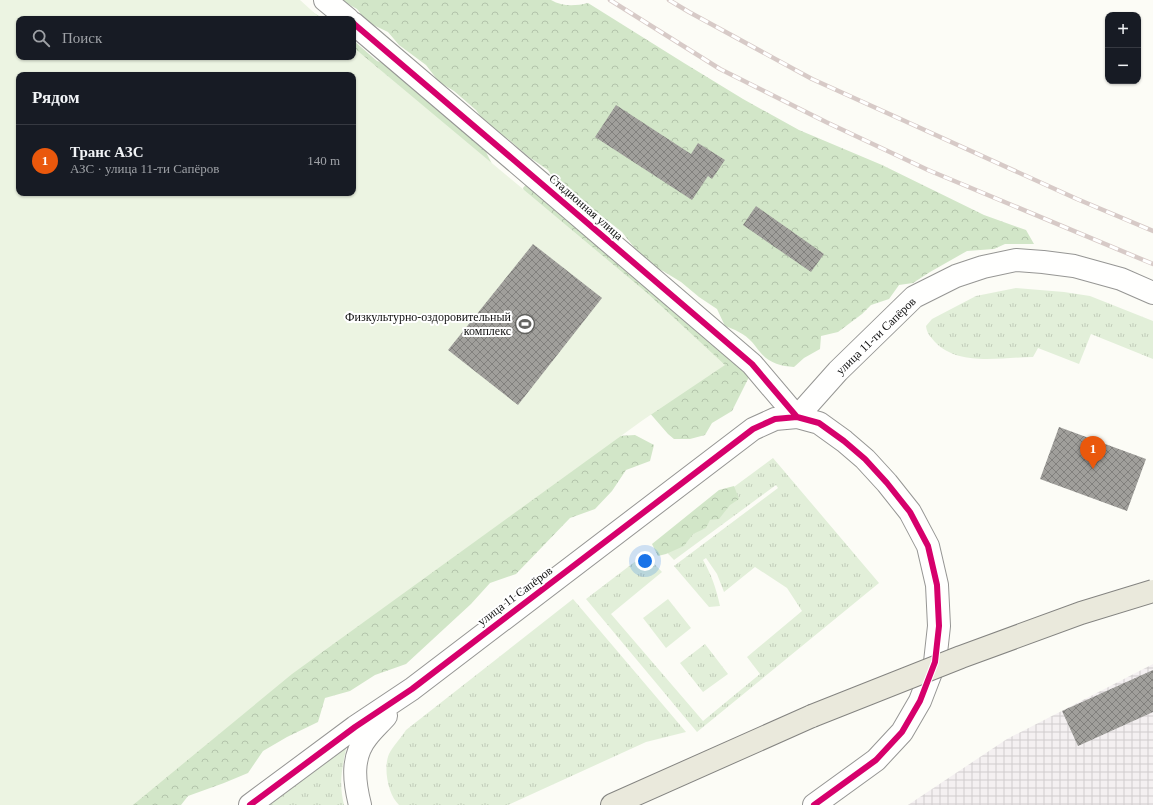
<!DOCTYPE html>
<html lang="ru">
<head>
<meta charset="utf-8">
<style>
  :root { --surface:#171b24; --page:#242831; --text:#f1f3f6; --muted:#9ea1a6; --line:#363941; --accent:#ea580c }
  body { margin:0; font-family:Georgia,serif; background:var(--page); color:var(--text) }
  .controls { position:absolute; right:12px; top:12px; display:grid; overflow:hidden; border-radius:8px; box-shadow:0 1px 3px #0004 }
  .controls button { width:36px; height:36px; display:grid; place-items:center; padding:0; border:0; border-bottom:1px solid var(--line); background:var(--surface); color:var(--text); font:20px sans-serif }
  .you { position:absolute; left:645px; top:561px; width:14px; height:14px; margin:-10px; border:3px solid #fff; border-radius:50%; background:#1a73e8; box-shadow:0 0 0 6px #1a73e833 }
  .badge { display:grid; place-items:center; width:26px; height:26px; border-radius:50%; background:var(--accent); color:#fff; font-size:13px; font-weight:700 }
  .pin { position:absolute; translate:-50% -33px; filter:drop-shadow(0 1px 2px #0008) }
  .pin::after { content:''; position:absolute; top:21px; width:14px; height:12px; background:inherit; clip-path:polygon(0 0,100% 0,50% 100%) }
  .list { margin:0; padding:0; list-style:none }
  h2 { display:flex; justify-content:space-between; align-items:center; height:52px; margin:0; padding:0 16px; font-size:17px }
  h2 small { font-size:13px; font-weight:400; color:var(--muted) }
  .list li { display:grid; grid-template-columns:26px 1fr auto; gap:12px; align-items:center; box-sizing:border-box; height:72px; padding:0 16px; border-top:1px solid var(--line) }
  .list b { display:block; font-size:15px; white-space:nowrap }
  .list p { margin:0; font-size:13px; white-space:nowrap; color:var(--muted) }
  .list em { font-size:13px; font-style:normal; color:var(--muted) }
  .icon { flex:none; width:22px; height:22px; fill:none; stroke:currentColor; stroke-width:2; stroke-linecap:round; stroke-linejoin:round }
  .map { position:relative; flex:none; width:1153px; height:805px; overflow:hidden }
  .search { position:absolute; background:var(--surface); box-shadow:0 1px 3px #0004; left:16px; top:16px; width:340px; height:44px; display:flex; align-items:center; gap:10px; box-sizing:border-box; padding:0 14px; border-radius:8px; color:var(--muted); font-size:15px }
  .panel { position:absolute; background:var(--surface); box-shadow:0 1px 3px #0004; left:16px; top:72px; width:340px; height:124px; border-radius:8px }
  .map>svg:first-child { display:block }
  .industrial { fill:url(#industrial-grid) }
  .grass { fill:url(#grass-tufts) }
  .forest { fill:url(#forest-crowns) }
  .pitch { fill:#ecf4e2; fill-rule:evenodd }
  .building { fill:url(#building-cross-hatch) }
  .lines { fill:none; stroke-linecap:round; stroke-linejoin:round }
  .minor-casing { stroke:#969694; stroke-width:24 }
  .major-casing { stroke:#848481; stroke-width:24 }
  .minor { stroke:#fffffe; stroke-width:22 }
  .major { stroke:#eae9dc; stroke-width:22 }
  .rail-casing { stroke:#d7cac7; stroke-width:4.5 }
  .rail { stroke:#fff; stroke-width:3; stroke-dasharray:9; stroke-linecap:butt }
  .major-bridge-casing { stroke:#848481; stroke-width:24; stroke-linecap:butt }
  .major-bridge { stroke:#eae9dc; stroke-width:22 }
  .cycleway-casing { stroke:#fff; stroke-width:8 }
  .cycleway { stroke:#d6006c; stroke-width:6 }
  .labels { text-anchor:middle; stroke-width:4; stroke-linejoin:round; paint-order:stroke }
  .street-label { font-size:12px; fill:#101010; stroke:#fff }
  .poi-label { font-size:12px; fill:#101010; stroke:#fff; text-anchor:end }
</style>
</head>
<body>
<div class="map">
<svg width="1153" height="805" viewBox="0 0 1153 805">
  <defs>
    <pattern id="industrial-grid" width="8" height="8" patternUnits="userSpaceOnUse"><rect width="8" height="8" fill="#f4f0f1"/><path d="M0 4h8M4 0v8" fill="none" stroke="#d0cdce"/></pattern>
    <pattern id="grass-tufts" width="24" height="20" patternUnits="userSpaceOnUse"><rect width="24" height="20" fill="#e2efd9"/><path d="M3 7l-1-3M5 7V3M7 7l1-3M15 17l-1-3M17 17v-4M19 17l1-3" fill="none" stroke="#c1ccb9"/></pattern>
    <pattern id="forest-crowns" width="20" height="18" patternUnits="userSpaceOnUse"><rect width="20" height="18" fill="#d2e6c8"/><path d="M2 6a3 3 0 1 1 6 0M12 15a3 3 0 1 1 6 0" fill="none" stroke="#b3c4ab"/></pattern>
    <pattern id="building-cross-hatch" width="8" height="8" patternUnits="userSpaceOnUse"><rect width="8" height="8" fill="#a09f9b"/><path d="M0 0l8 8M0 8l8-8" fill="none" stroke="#81807d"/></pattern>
  </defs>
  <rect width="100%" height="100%" fill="#fcfcf6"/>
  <path class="industrial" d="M1153,664V805H908L1007,739Z"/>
  <path class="grass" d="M1016,288L1064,292L1090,296L1153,321V359L1091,334L1079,364L1038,348L1033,357C1001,357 959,367 935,342C930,336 927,334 926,326L932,319L976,296Z
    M773,458L879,583L697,732L586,599L645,554L662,572L611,614L703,721L760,674L747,657L802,611L787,588L755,567L724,592L717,574L706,558L703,560C712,576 716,588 720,606L709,607L674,566L778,488L776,485L674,560L658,543Z
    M573,599L686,732L646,742L508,805H399C388,795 383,768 389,754C393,746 401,738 406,730Z
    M668,599L691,628L666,648L643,618Z
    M705,644L728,674L703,692L680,663Z
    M347,743C343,767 338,780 344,805H262Z"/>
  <path class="forest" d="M0,0L294,1L324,19H19V57H353V40L377,61L407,70L478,136L492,164L603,437L635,435L654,445L650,461L626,470L612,491L595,509L570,518L516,574L490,583L471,604L406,664L375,675L350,691L325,698L318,722L287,737L263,751L248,773L224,783L188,796L181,805H102L353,193V75H19V193L16,231Z
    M341,0H551C563,7 575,6 588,3L684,63L743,99L799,130L882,165L984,215L1026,230L1034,244H1005L994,249L967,251L930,272L913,283L899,285L889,299L871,305L862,314L838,332L821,336L820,349L804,358L794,367C780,366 769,363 760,352C757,349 755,345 752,342C745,334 734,329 725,326L717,309L699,297L681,282L663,271L648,265L622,232L581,200L560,189L548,170L529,157L508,139L491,131L476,110L454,91L439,82L426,65L399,45L388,32L367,22L357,9Z
    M529,181L664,295L674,312L738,357L749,377L732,411L712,423L705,435L690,439H674L668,434L635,396L525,198L523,188Z
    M734,486L739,499L730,505L719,519L710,520L706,528L693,534L684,546L666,554L658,556L652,544L719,490Z"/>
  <path class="pitch" d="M0,0H300L321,19H19V57H353V47L646,292L725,365L643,420L292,674L133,805H0ZM19,75H353V193H19Z"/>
  <path class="building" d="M616,105L691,154L698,143L725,160L712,179L708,176L692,200L595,137Z
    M756,206L824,254L811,272L743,225Z
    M533,244L602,298L518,405L448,350Z
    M1059,427L1146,459L1127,511L1040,479Z
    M1153,670V712L1078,746L1062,711Z"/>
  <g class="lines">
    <defs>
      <path id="minor" d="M325,0L348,19
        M353,23L515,161L752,364L797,417
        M797,417L838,371L914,297L956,276L983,267L1016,260L1043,262L1074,266L1121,279L1153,293
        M250,805L355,727L412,689L753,429L775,419L797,417L819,423L844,441L865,459L887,483L910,512L928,546L937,585L939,626L935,662L920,701L902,732L876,760L814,805
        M360,805C354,781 351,757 367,737C373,729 380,723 386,716"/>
      <path id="major" d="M612,805L812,716"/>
    </defs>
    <use href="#minor" class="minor-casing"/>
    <use href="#major" class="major-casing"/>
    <use href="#minor" class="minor"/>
    <use href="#major" class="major"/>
    <defs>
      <path id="rail" d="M610,0L720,69L826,122L928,170L1153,264
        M669,0L689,12L812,79L1077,199L1153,231"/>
    </defs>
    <use href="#rail" class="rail-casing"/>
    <use href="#rail" class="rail"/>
    <defs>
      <path id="major-bridge" d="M812,716L961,657L1081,613L1153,591"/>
    </defs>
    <use href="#major-bridge" class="major-bridge-casing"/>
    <use href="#major-bridge" class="major-bridge"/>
    <defs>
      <path id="cycleway" d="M353,23L515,161L752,364L797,417
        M250,805L355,727L412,689L753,429L775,419L797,417L819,423L844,441L865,459L887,483L910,512L928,546L937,585L939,626L935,662L920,701L902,732L876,760L814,805"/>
    </defs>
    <use href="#cycleway" class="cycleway-casing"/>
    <use href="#cycleway" class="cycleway"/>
  </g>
  <defs>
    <symbol id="stadium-ring" viewBox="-11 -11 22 22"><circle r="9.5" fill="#fff" stroke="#636360" stroke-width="1.5"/><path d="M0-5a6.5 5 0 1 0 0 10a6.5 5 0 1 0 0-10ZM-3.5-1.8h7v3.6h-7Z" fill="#636360"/></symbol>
  </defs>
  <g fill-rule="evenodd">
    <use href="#stadium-ring" x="514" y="313" width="22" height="22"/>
  </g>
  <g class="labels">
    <g class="street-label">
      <text transform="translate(586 207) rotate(41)" y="4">Стадионная улица</text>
      <text transform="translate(876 336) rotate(-44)" y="4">улица 11-ти Сапёров</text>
      <text transform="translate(515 596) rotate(-37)" y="4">улица 11 Сапёров</text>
    </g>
    <g class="poi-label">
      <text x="511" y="321">Физкультурно-оздоровительный<tspan x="511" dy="14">комплекс</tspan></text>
    </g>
  </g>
</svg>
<div class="controls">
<button>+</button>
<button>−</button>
</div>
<div class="you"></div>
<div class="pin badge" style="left:1093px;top:469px">1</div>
<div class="search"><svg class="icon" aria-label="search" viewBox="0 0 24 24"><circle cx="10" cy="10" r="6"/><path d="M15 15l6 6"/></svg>Поиск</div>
<section class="panel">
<h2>Рядом<small></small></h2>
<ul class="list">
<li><span class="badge">1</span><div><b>Транс АЗС</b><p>АЗС · улица 11-ти Сапёров</p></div><em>140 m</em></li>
</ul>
</section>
</div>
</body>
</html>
